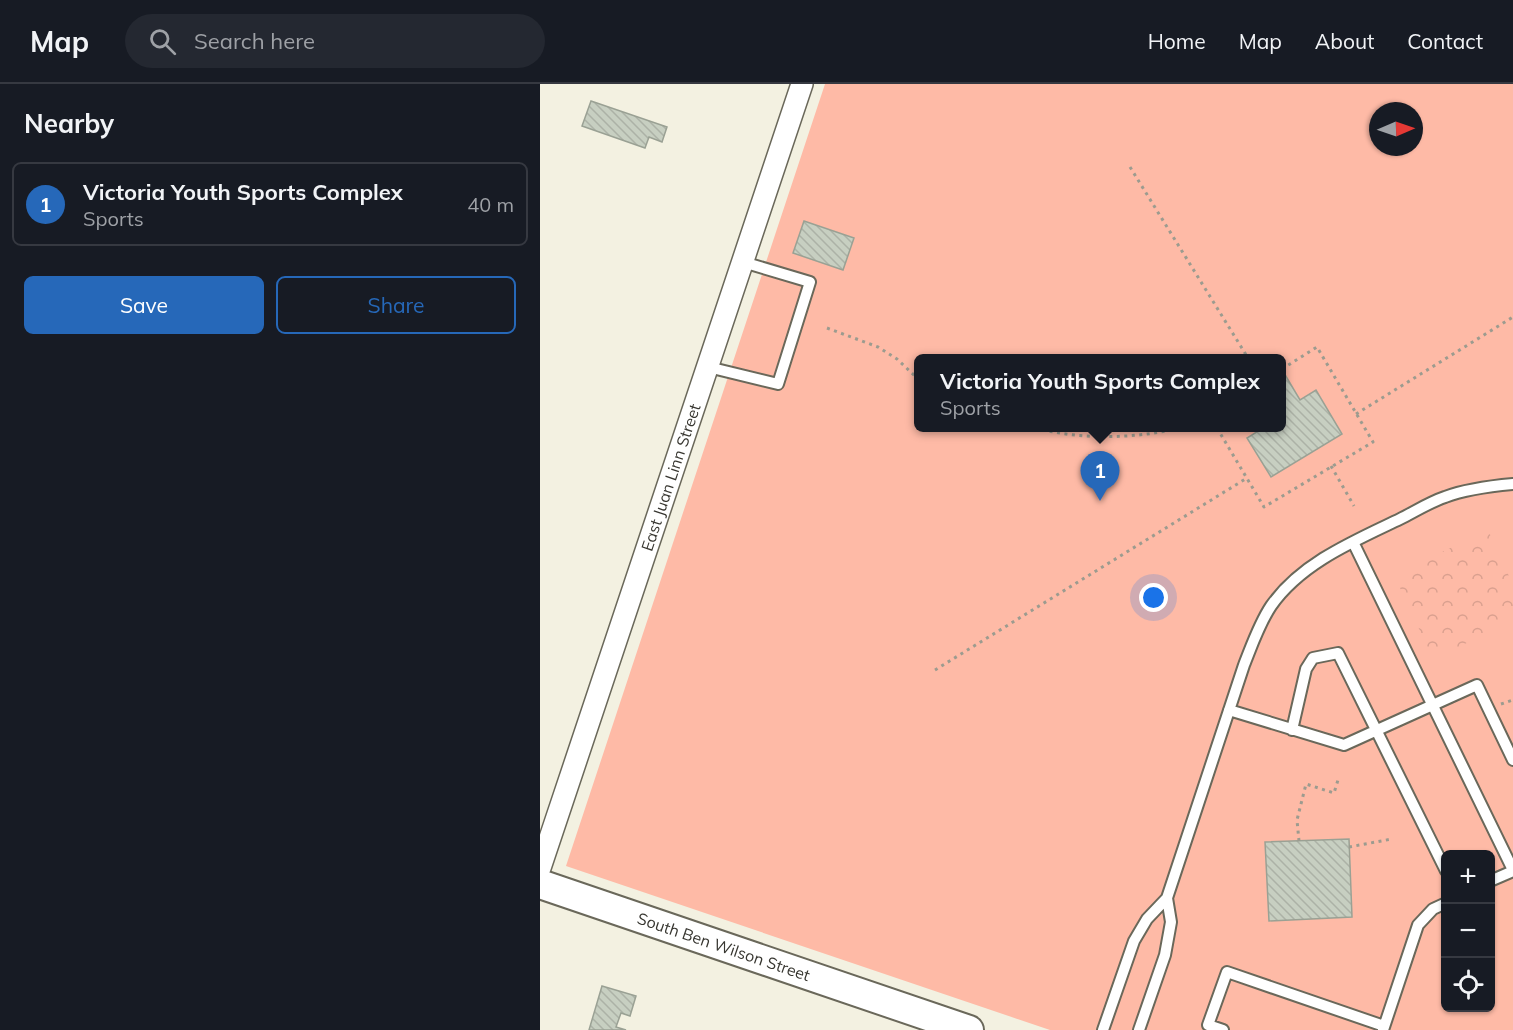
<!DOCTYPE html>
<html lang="en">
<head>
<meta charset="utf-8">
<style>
  :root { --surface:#171b24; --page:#242831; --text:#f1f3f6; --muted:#9ea1a6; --line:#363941; --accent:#2668b9 }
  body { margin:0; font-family:Mulish,sans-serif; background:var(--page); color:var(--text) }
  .controls { position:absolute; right:18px; bottom:18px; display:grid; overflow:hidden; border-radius:9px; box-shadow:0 2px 4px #0004 }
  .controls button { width:54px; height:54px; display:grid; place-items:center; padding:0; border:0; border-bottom:2px solid var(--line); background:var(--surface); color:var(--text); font:30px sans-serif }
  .compass { position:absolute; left:829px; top:18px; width:54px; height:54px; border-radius:50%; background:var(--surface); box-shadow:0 2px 4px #0004; rotate:88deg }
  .you { position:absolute; left:614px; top:514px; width:21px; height:21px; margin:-15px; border:4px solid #fff; border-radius:50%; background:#1a73e8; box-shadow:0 0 0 9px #1a73e833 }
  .badge { display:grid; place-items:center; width:39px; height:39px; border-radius:50%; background:var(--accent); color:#fff; font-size:20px; font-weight:700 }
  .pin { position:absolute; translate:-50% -50px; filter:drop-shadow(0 2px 3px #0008) }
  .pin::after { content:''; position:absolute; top:32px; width:21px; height:18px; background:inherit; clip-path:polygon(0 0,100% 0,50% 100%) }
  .popup { position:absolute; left:374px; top:270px; width:372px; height:78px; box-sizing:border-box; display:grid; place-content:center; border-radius:9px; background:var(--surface); filter:drop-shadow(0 2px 4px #0005); font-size:20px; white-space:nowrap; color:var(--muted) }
  .popup b { font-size:22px; color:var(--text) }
  .popup::after { content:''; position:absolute; left:50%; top:100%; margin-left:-12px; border:12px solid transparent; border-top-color:var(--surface) }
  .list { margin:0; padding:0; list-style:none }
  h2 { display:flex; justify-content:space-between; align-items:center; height:78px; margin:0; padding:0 24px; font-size:26px }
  h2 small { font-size:20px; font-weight:400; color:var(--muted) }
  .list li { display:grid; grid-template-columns:39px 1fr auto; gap:18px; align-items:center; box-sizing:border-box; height:84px; margin:0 12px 12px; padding:0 12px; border:2px solid var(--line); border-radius:9px }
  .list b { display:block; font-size:22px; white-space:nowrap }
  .list p { margin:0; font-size:20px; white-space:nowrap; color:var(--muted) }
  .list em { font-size:20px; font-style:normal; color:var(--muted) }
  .actions { display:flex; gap:12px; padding:18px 24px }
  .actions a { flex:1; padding:14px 0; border:2px solid var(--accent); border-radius:9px; text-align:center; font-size:21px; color:var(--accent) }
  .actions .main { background:var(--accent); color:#fff }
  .icon { flex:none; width:33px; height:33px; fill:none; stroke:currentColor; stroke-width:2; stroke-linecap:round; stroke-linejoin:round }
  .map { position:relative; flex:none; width:973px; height:946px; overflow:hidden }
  header { display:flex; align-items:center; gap:36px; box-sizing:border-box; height:84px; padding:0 30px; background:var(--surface); border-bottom:2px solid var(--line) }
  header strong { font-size:28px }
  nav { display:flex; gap:33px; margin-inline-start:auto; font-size:21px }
  .search { width:420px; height:54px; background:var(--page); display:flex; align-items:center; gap:15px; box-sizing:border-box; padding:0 21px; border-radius:33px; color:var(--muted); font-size:22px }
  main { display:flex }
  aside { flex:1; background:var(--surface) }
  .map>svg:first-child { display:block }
  .grass { fill:#febaa6; fill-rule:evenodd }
  .park { fill:url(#park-crowns) }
  .building { fill:url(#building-back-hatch); stroke:#9aa194; stroke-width:1.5 }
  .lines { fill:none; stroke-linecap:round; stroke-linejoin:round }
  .service-casing { stroke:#6a685a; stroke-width:14 }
  .minor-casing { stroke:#6a685a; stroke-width:24 }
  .secondary-casing { stroke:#6a685a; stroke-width:32 }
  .path { stroke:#9c9b8f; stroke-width:3; stroke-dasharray:3 4.5; stroke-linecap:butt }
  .service { stroke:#fff; stroke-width:10 }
  .minor { stroke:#fff; stroke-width:21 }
  .secondary { stroke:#fff; stroke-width:28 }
  .labels { text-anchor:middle; stroke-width:5; stroke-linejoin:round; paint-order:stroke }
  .street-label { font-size:16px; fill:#373630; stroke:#f3f1e1 }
</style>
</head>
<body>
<header>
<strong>Map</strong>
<div class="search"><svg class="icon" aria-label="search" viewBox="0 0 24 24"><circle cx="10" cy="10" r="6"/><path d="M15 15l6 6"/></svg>Search here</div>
<nav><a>Home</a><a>Map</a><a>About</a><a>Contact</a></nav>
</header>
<main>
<aside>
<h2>Nearby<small></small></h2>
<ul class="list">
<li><span class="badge">1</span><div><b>Victoria Youth Sports Complex</b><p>Sports</p></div><em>40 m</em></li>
</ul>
<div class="actions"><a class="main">Save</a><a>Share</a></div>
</aside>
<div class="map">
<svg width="973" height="946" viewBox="0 0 973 946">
  <defs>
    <pattern id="park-crowns" width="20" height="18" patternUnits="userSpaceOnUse" patternTransform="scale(1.5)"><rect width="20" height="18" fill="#febaa6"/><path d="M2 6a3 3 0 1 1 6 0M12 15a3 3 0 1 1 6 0" fill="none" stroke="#daa08f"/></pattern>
    <pattern id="building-back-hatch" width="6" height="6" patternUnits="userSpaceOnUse" patternTransform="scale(1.5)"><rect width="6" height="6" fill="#c7cfc1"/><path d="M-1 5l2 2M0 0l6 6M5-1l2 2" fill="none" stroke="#acb2a6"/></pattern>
  </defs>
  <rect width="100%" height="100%" fill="#f3f1e1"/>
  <path class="grass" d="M285,0H973V946H510L26,782ZM838,27H874V63H838ZM378,274H742V344H378ZM906,770H950V924H906Z"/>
  <path class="park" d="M948,446L973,501V537L893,575L854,491Z"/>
  <path class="building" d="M51,17L127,43L122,58L109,53L105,64L42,42Z
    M264,137L314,154L303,186L253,169Z
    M744,289L760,316L776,306L802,350L731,393L707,354L720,346L719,344H742V291Z
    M809,755L812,833L729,837L725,758Z
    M62,902L96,912L90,932L81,929L76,943L86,946H49Z"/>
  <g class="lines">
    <defs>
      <path id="service" d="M168,283L238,300L270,198L203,178
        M813,458L973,786
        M689,626L804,661L937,601L973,676
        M752,646L766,585L773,574L798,569L906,787
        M950,797L973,787
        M627,814L704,581C712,561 719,540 731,522C761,479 814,457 860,435C874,428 890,418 905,413C926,405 951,402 973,400
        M563,946L594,857L607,835L627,814L631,838L625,871L599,946
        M683,946L668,941L687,888L844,942
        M843,946L878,841L893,825L906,819"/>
      <g id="minor">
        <path id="s1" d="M0,784L262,0"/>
      </g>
      <g id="secondary">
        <path id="s2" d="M0,800L429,946"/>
      </g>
    </defs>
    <use href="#service" class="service-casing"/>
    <use href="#minor" class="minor-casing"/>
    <use href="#secondary" class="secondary-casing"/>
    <path class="path" d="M590,83L708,274
      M287,244L338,263L357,275L378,295
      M816,330L973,233
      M495,344C542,356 593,355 641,344
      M677,344L724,423L833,358L777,263L742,285
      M791,382L814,422
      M395,586L707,394
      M961,620L973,616
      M759,757L757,736L766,700L794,709L798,696
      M809,763L852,755"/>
    <use href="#service" class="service"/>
    <use href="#minor" class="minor"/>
    <use href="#secondary" class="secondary"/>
  </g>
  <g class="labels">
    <g class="street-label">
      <text dy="6" stroke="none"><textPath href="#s1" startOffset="412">East Juan Linn Street</textPath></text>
      <text dy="6" stroke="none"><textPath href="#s2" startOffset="194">South Ben Wilson Street</textPath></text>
    </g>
  </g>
</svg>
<div class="controls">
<button>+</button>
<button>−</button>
<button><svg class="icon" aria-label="locate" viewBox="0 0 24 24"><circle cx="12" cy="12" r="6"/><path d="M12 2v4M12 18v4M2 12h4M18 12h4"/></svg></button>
</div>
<svg class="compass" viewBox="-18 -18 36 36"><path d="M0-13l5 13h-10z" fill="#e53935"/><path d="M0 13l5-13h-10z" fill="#9ea1a6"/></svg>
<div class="you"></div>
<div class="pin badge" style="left:560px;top:417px">1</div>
<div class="popup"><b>Victoria Youth Sports Complex</b>Sports</div>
</div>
</main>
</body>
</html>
